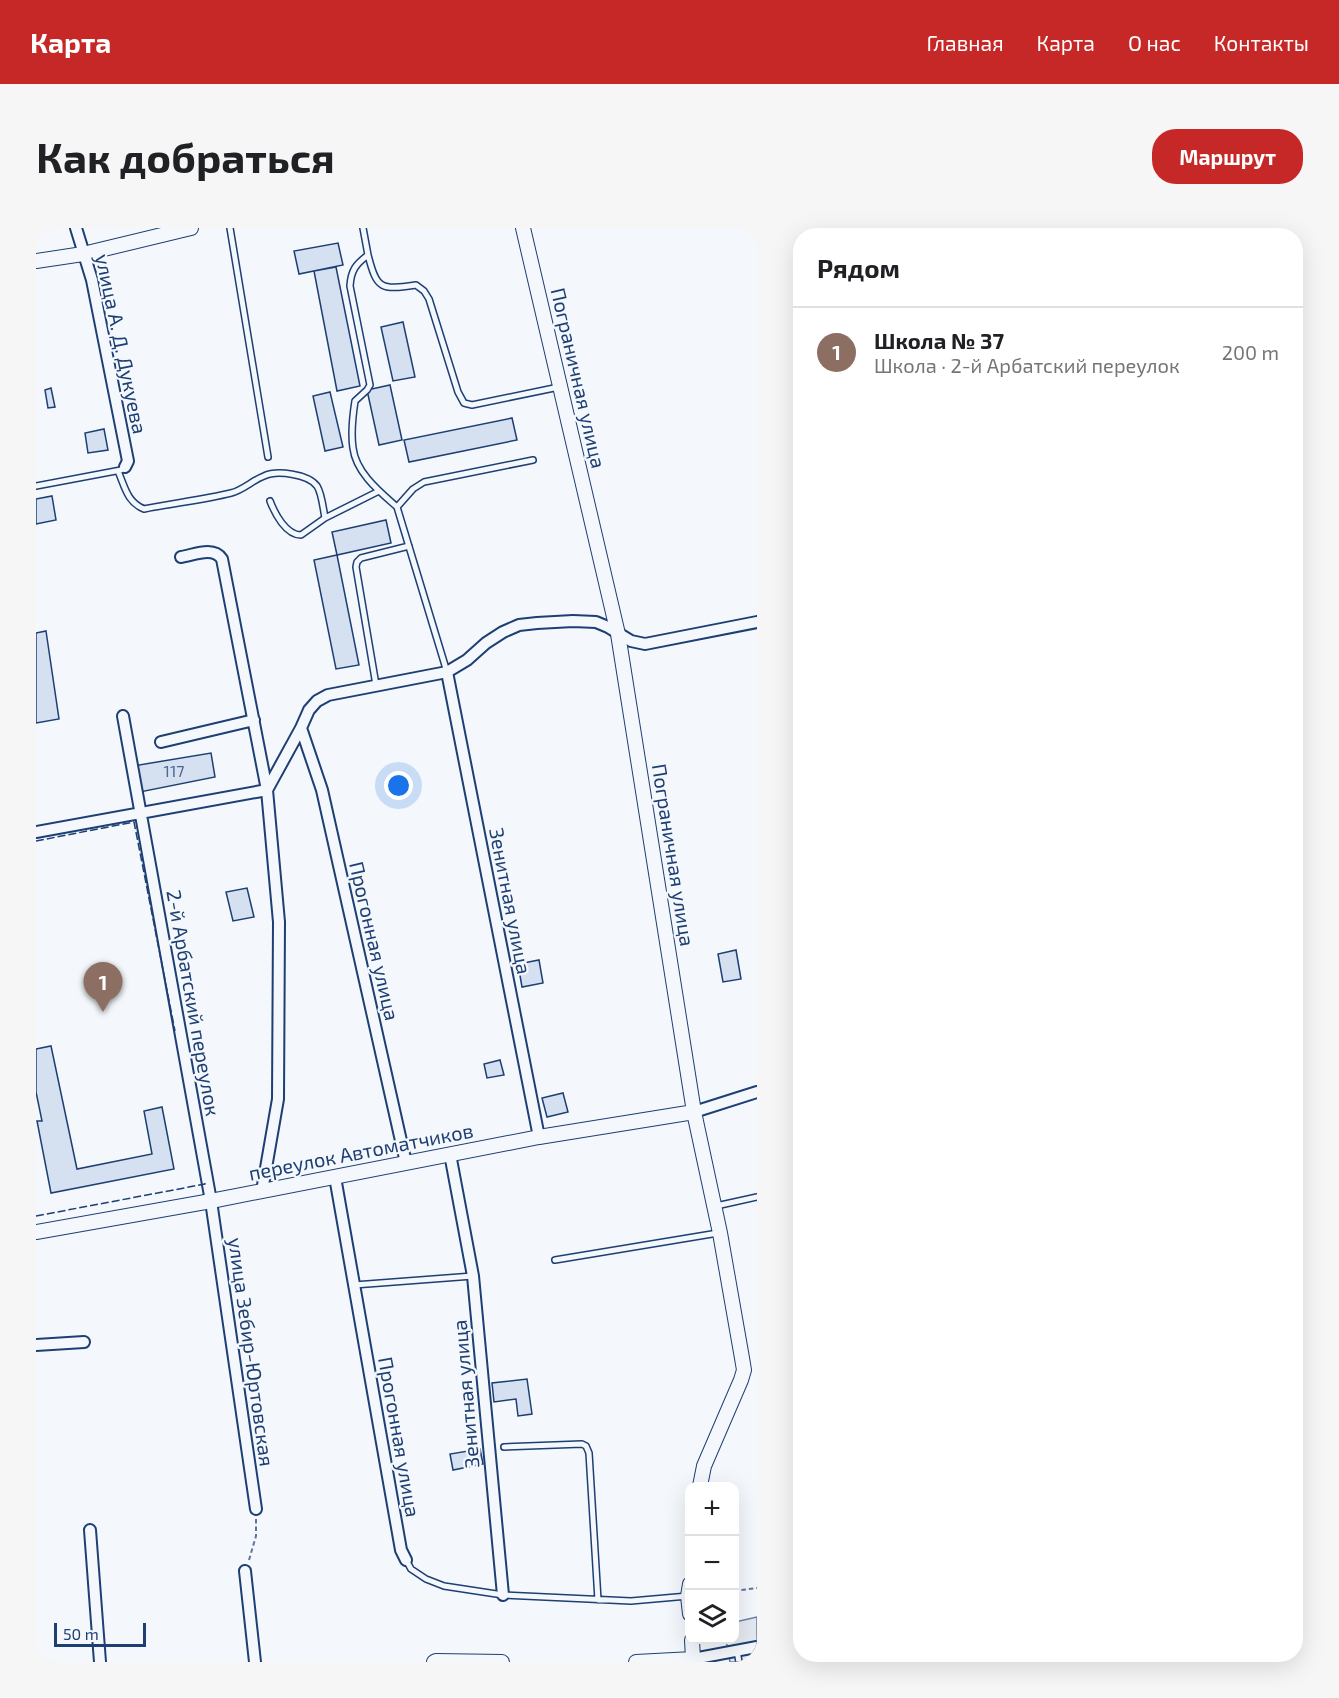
<!DOCTYPE html>
<html lang="ru">
<head>
<meta charset="utf-8">
<style>
  :root { --surface:#fff; --page:#f6f6f6; --text:#202124; --muted:#757577; --line:#e0e0e0; --accent:#c62828 }
  body { margin:0; font-family:"Exo 2",sans-serif; background:var(--page); color:var(--text) }
  .controls { position:absolute; right:18px; bottom:18px; display:grid; overflow:hidden; border-radius:12px; box-shadow:0 6px 24px #0002 }
  .controls button { width:54px; height:54px; display:grid; place-items:center; padding:0; border:0; border-bottom:2px solid var(--line); background:var(--surface); color:var(--text); font:30px sans-serif }
  .scale { position:absolute; left:18px; bottom:15px; width:92px; box-sizing:border-box; padding-left:6px; border:3px solid #1d3f73; border-top:0; font-size:16px; line-height:21px; white-space:nowrap; color:#1d3f73; -webkit-text-stroke:4px #f4f7fb; paint-order:stroke }
  .you { position:absolute; left:363px; top:558px; width:21px; height:21px; margin:-15px; border:4px solid #fff; border-radius:50%; background:#1a73e8; box-shadow:0 0 0 9px #1a73e833 }
  .badge { display:grid; place-items:center; width:39px; height:39px; border-radius:50%; background:var(--accent); color:#fff; font-size:20px; font-weight:700 }
  .pin { position:absolute; translate:-50% -50px; filter:drop-shadow(0 2px 3px #0008) }
  .pin::after { content:''; position:absolute; top:32px; width:21px; height:18px; background:inherit; clip-path:polygon(0 0,100% 0,50% 100%) }
  .list { margin:0; padding:0; list-style:none }
  h2 { display:flex; justify-content:space-between; align-items:center; height:78px; margin:0; padding:0 24px; font-size:26px }
  h2 small { font-size:20px; font-weight:400; color:var(--muted) }
  .list li { display:grid; grid-template-columns:39px 1fr auto; gap:18px; align-items:center; box-sizing:border-box; height:90px; padding:0 24px; border-top:2px solid var(--line) }
  .list b { display:block; font-size:22px; white-space:nowrap }
  .list p { margin:0; font-size:20px; white-space:nowrap; color:var(--muted) }
  .list em { font-size:20px; font-style:normal; color:var(--muted) }
  .icon { flex:none; width:33px; height:33px; fill:none; stroke:currentColor; stroke-width:2; stroke-linecap:round; stroke-linejoin:round }
  .map { position:relative; flex:none; width:721px; height:1434px; overflow:hidden; border-radius:24px }
  header { display:flex; align-items:center; gap:36px; box-sizing:border-box; height:84px; padding:0 30px; background:var(--accent); color:#fff }
  header strong { font-size:28px }
  nav { display:flex; gap:33px; margin-inline-start:auto; font-size:21px }
  .intro { display:flex; align-items:center; justify-content:space-between; box-sizing:border-box; height:144px; padding:0 36px }
  h1 { margin:0; font-size:42px }
  .button { padding:15px 27px; border-radius:24px; background:var(--accent); color:#fff; font-size:21px; font-weight:700 }
  main { display:flex; gap:36px; padding:0 36px }
  aside { flex:1; background:var(--surface); border-radius:24px; box-shadow:0 6px 24px #0002 }
  .map>svg:first-child { display:block }
  .green { fill:#e3e9f0; stroke:#687fa3; stroke-width:1.5 }
  .building { fill:#d5e0f0; stroke:#1d3f73; stroke-width:1.5 }
  .lines { fill:none; stroke-linecap:round; stroke-linejoin:round }
  .service-casing { stroke:#1d3f73; stroke-width:8 }
  .minor-casing { stroke:#1d3f73; stroke-width:14 }
  .tertiary-casing { stroke:#1d3f73; stroke-width:16 }
  .path { stroke:#5e769c; stroke-width:2; stroke-dasharray:4.5 3; stroke-linecap:butt }
  .service { stroke:#f4f7fb; stroke-width:5 }
  .minor { stroke:#f4f7fb; stroke-width:10 }
  .tertiary { stroke:#f4f7fb; stroke-width:14 }
  .fence { stroke:#1d3f73; stroke-width:1.5; stroke-dasharray:8 3; stroke-linecap:butt }
  .labels { text-anchor:middle; stroke-width:4.5; stroke-linejoin:round; paint-order:stroke }
  .number-label { font-size:16px; fill:#4b6792 }
  .street-label { font-size:20px; fill:#1d3f73; stroke:#f4f7fb }
</style>
</head>
<body>
<header>
<strong>Карта</strong>
<nav><a>Главная</a><a>Карта</a><a>О нас</a><a>Контакты</a></nav>
</header>
<div class="intro"><h1>Как добраться</h1><a class="button">Маршрут</a></div>
<main>
<div class="map">
<svg width="721" height="1434" viewBox="0 0 721 1434">
  <rect width="100%" height="100%" fill="#f4f7fb"/>
  <path class="green" d="M721,1389V1434H694L690,1412H698L699,1394Z"/>
  <path class="building" d="M302,15L307,37L263,46L258,23Z
    M300,39L324,158L301,163L278,43Z
    M367,94L379,149L357,153L345,99Z
    M354,157L366,212L343,217L331,162Z
    M15,160L19,179L12,180L9,162Z
    M294,164L307,219L289,223L277,168Z
    M476,190L481,212L373,234L368,212Z
    M68,201L72,222L52,225L49,205Z
    M16,268L20,292L0,296V271Z
    M350,292L355,315L301,327L296,304Z
    M301,327L323,437L300,441L278,332Z
    M10,403L23,491L0,495V405Z
    M175,525L179,549L104,564L97,538Z
    M211,660L218,689L197,693L190,664Z
    M700,722L705,751L687,754L682,726Z
    M503,732L507,755L486,759L482,736Z
    M15,818L41,941L116,926L108,883L126,879L138,941L15,965L1,893H6L0,864V821Z
    M464,832L468,847L451,850L448,836Z
    M527,865L532,884L511,889L506,870Z
    M491,1151L496,1186L482,1188L480,1171L458,1174L456,1155Z
    M444,1221L447,1236L417,1242L414,1226Z"/>
  <g class="lines">
    <defs>
      <path id="service" d="M194,0L232,229
        M327,0L332,27C320,36 315,42 314,58L334,157L331,162L319,173C317,186 315,207 317,220C320,245 344,264 361,279
        M332,27C341,62 345,62 380,57L388,63L393,71L422,164L428,175L436,177L523,159
        M82,243C89,259 91,274 108,281C137,275 167,272 195,265C207,262 217,252 228,248C241,242 272,246 281,258C286,266 287,280 289,290L343,263
        M0,258L85,242
        M234,273C239,286 250,307 265,307L289,290
        M411,444L361,279L377,261L388,254L497,232
        M340,457L320,339L321,334L325,330L373,318
        M680,978L721,969
        M519,1032L682,1005
        M318,1057L437,1048
        M468,1219L546,1216L550,1218L553,1225L562,1372
        M370,1332L375,1341L390,1351L408,1358L467,1367L595,1373L652,1368
        M701,1423L703,1434"/>
      <path id="minor" d="M40,0L56,52L92,233L89,239
        M145,329C158,327 177,318 186,331L231,562L243,694L242,871L226,963
        M411,444L503,909
        M87,488L175,973L220,1281
        M265,500L286,562L370,935
        M125,514L218,492
        M231,562L265,500L273,482L281,473L292,467L411,444L431,432L450,415L467,404L483,397L501,395L537,393L560,394L572,399L595,413L609,416L721,394
        M0,604L231,562
        M658,884L721,864
        M414,926L437,1048L467,1367
        M299,949L365,1322L370,1332
        M0,1117L48,1114
        M54,1302L64,1434
        M209,1343L219,1434
        M657,1431L721,1419"/>
      <path id="tertiary" d="M487,0L582,406L658,884L684,1005L706,1130L708,1142L705,1152L668,1238L664,1258
        M0,33L47,26L155,0
        M0,1004L175,973L503,909L658,884
        M654,1356L652,1368L654,1386
        M398,1434L400,1433L466,1434
        M600,1434L657,1431L656,1412"/>
    </defs>
    <use href="#service" class="service-casing"/>
    <use href="#minor" class="minor-casing"/>
    <use href="#tertiary" class="tertiary-casing"/>
    <path class="path" d="M213,1332L220,1308V1290
      M698,1363L721,1360"/>
    <use href="#service" class="service"/>
    <use href="#minor" class="minor"/>
    <use href="#tertiary" class="tertiary"/>
    <path class="fence" d="M0,613L98,594L139,803
      M0,988L169,956L168,953"/>
  </g>
  <g class="labels">
    <g class="number-label">
      <text x="138" y="549">117</text>
    </g>
    <g class="street-label">
      <text transform="translate(85 116) rotate(78)" y="7">улица А. Д. Дукуева</text>
      <text transform="translate(542 150) rotate(77)" y="7">Пограничная улица</text>
      <text transform="translate(637 627) rotate(81)" y="7">Пограничная улица</text>
      <text transform="translate(474 673) rotate(79)" y="7">Зенитная улица</text>
      <text transform="translate(338 713) rotate(77)" y="7">Прогонная улица</text>
      <text transform="translate(157 775) rotate(80)" y="7">2-й Арбатский переулок</text>
      <text transform="translate(325 924) rotate(-11)" y="7">переулок Автоматчиков</text>
      <text transform="translate(215 1124) rotate(82)" y="7">улица Зебир-Юртовская</text>
      <text transform="translate(430 1166) rotate(-95)" y="7">Зенитная улица</text>
      <text transform="translate(363 1209) rotate(80)" y="7">Прогонная улица</text>
    </g>
  </g>
</svg>
<div class="controls">
<button>+</button>
<button>−</button>
<button><svg class="icon" aria-label="layers" viewBox="0 0 24 24"><path d="M12 4l9 5-9 5-9-5zM3 14l9 5 9-5"/></svg></button>
</div>
<div class="scale">50 m</div>
<div class="you"></div>
<div class="pin badge" style="left:67px;top:784px;background:#8d6e63">1</div>
</div>
<aside>
<h2>Рядом<small></small></h2>
<ul class="list">
<li><span class="badge" style="background:#8d6e63">1</span><div><b>Школа № 37</b><p>Школа · 2-й Арбатский переулок</p></div><em>200 m</em></li>
</ul>
</aside>
</main>
</body>
</html>
